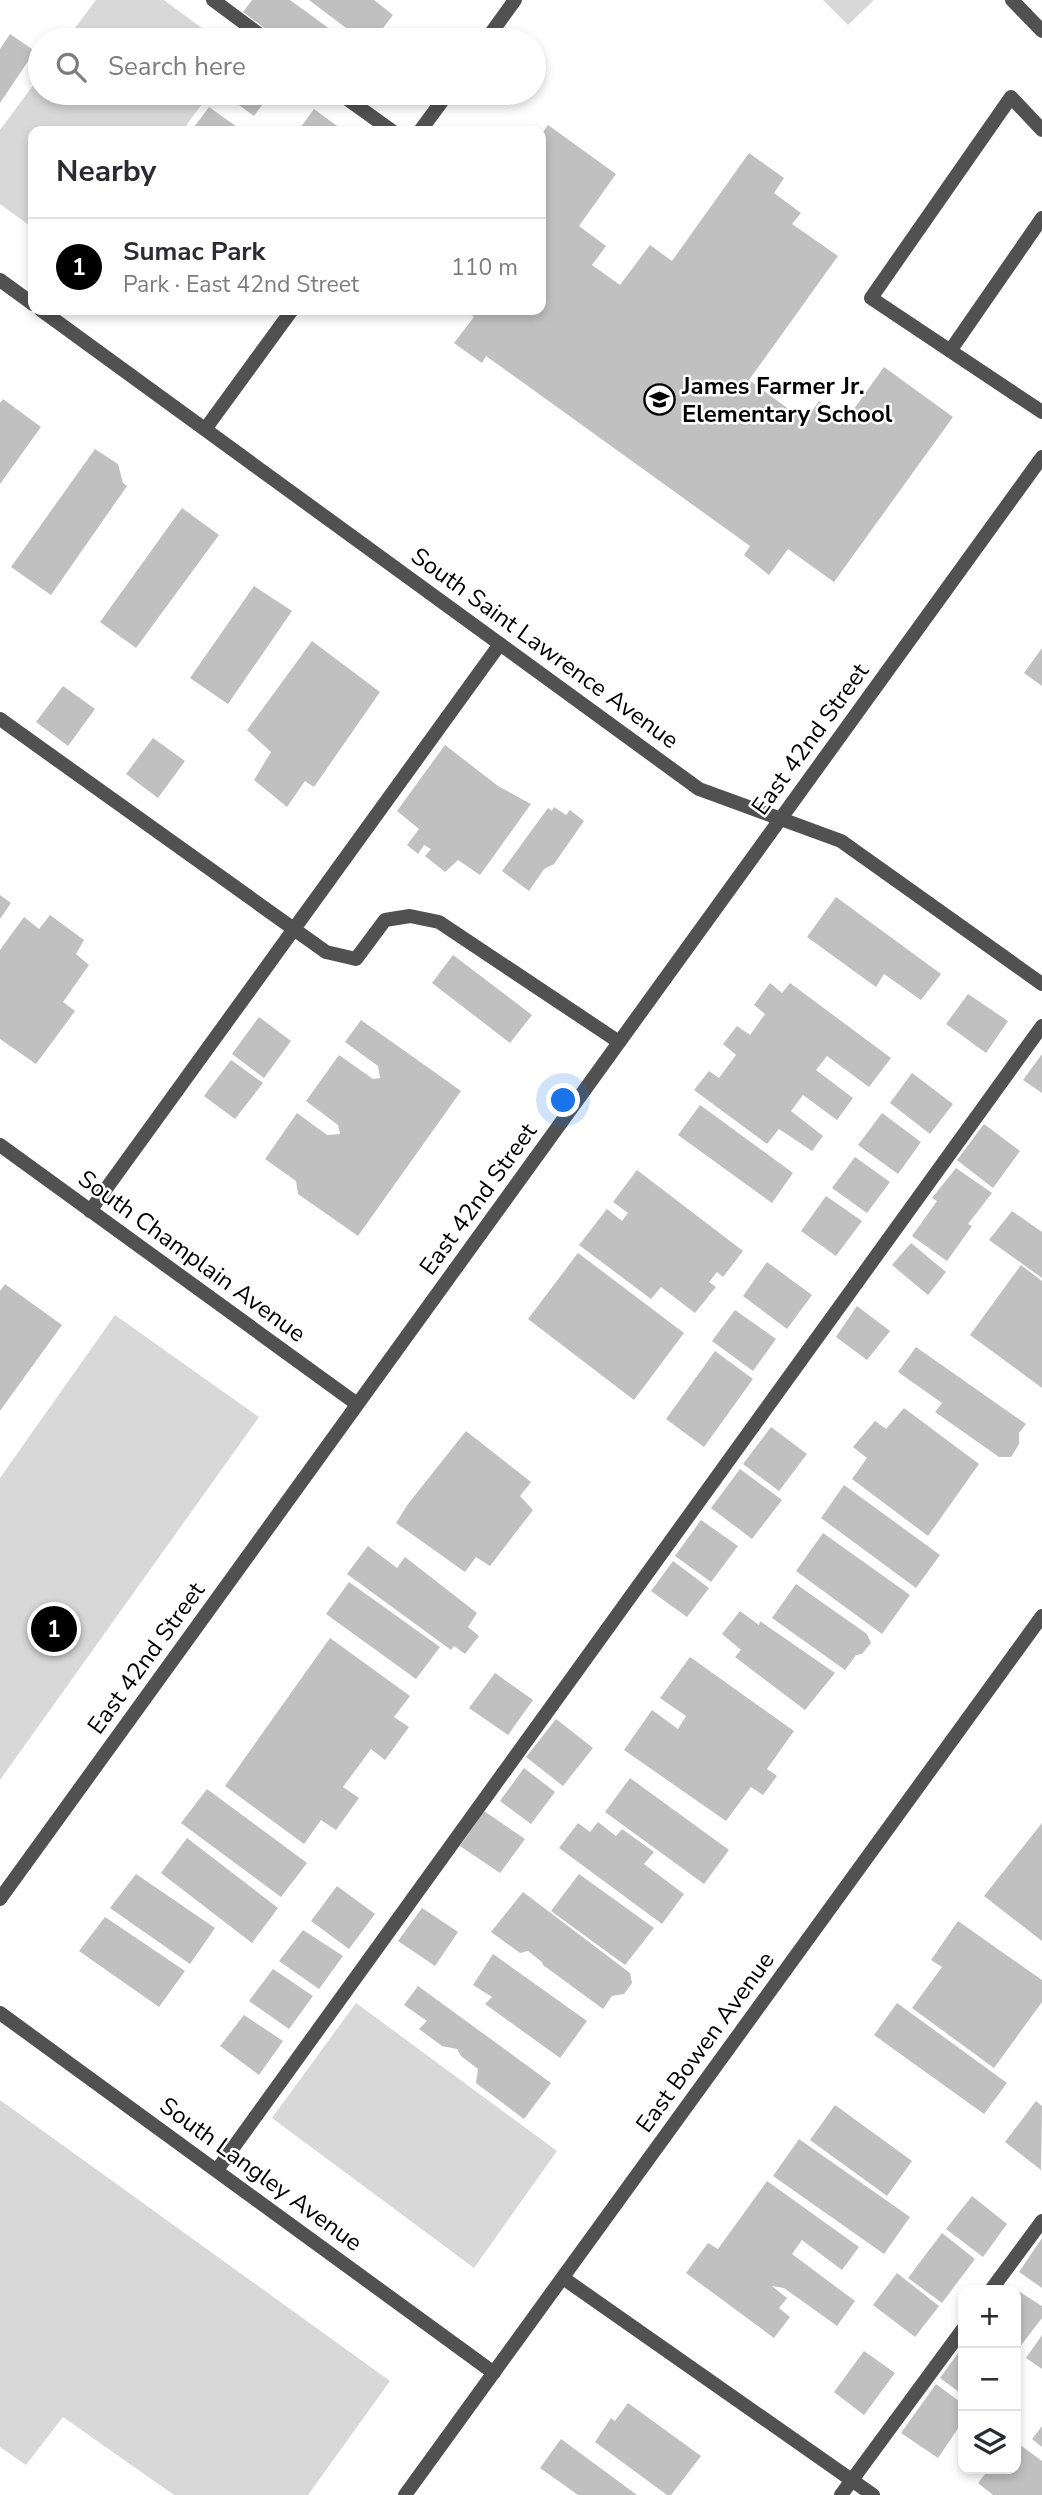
<!DOCTYPE html>
<html lang="en">
<head>
<meta charset="utf-8">
<style>
  :root { --surface:#fff; --page:#f7f7f7; --text:#2b2b33; --muted:#7c7c81; --line:#e1e1e2; --accent:#000 }
  body { margin:0; font-family:"Nunito Sans",sans-serif; background:var(--page); color:var(--text) }
  .controls { position:absolute; right:21px; bottom:21px; display:grid; overflow:hidden; border-radius:14px; box-shadow:0 4px 10px #0003 }
  .controls button { width:63px; height:63px; display:grid; place-items:center; padding:0; border:0; border-bottom:2px solid var(--line); background:var(--surface); color:var(--text); font:35px sans-serif }
  .you { position:absolute; left:564px; top:1101px; width:24px; height:24px; margin:-18px; border:5px solid #fff; border-radius:50%; background:#1a73e8; box-shadow:0 0 0 10px #1a73e833 }
  .badge { display:grid; place-items:center; width:46px; height:46px; border-radius:50%; background:var(--accent); color:#fff; font-size:23px; font-weight:700 }
  .pin { position:absolute; translate:-50% -50%; border:4px solid #fff; box-shadow:0 2px 7px #0006 }
  .list { margin:0; padding:0; list-style:none }
  h2 { display:flex; justify-content:space-between; align-items:center; height:91px; margin:0; padding:0 28px; font-size:30px }
  h2 small { font-size:23px; font-weight:400; color:var(--muted) }
  .list li { display:grid; grid-template-columns:46px 1fr auto; gap:21px; align-items:center; box-sizing:border-box; height:98px; padding:0 28px; border-top:2px solid var(--line) }
  .list b { display:block; font-size:26px; white-space:nowrap }
  .list p { margin:0; font-size:23px; white-space:nowrap; color:var(--muted) }
  .list em { font-size:23px; font-style:normal; color:var(--muted) }
  .icon { flex:none; width:38px; height:38px; fill:none; stroke:currentColor; stroke-width:2; stroke-linecap:round; stroke-linejoin:round }
  .map { position:relative; flex:none; width:1042px; height:2495px; overflow:hidden }
  .search { position:absolute; background:var(--surface); box-shadow:0 4px 10px #0003; left:28px; top:28px; width:518px; height:77px; display:flex; align-items:center; gap:18px; box-sizing:border-box; padding:0 24px; border-radius:38px; color:var(--muted); font-size:26px }
  .panel { position:absolute; background:var(--surface); box-shadow:0 4px 10px #0003; left:28px; top:126px; width:518px; height:189px; border-radius:14px }
  .map>svg:first-child { display:block }
  .green { fill:#d8d8d8 }
  .building { fill:#c0c0c0 }
  .lines { fill:none; stroke-linecap:round; stroke-linejoin:round }
  .lane { stroke:#515151; stroke-width:14 }
  .street { stroke:#515151; stroke-width:14 }
  .labels { text-anchor:middle; stroke-width:5; stroke-linejoin:round; paint-order:stroke }
  .poi-label { font-size:24px; font-weight:bold; fill:#000; stroke:#fff; text-anchor:start }
  .street-label { font-size:24px; fill:#000; stroke:#fff }
</style>
</head>
<body>
<div class="map">
<svg width="1042" height="2495" viewBox="0 0 1042 2495">
  <rect width="100%" height="100%" fill="#fff"/>
  <path class="green" d="M96,0H164L218,40H66Z
    M823,0H874L848,25Z
    M40,76V93H210L182,131H33V228L0,204V130Z
    M115,1315L259,1417L0,1780V1478Z
    M356,2003L557,2151L474,2268L272,2118Z
    M0,2100L390,2381L308,2495H174L63,2417L26,2465L0,2447Z"/>
  <path class="building" d="M252,0H290L345,40H280L243,12Z
    M309,0H374L393,15L374,40H362Z
    M10,34L35,51L0,103V49Z
    M222,93H271L254,116Z
    M209,107L240,129L238,131H191Z
    M314,109L344,131H298Z
    M548,125L616,174L579,226L606,246L592,265L620,285L650,245L672,261L749,153L784,178L774,193L801,213L792,224L838,256L749,380L805,421L819,401L846,420L884,367L953,417L834,582L788,549L769,575L744,555L750,546L486,356L482,363L454,343L474,317L465,310H541V135Z
    M3,399L41,427L0,484V403Z
    M95,449L118,464L123,483L127,486L51,595L11,567Z
    M182,508L219,535L136,648L100,622Z
    M254,586L292,611L228,704L190,678Z
    M312,641L380,692L314,787L305,781L287,807L254,780L271,752L247,730Z
    M1042,648V686L1024,673Z
    M63,686L95,709L68,746L36,722Z
    M153,738L185,761L158,798L126,774Z
    M445,745L498,786L531,804L480,875L458,860L445,872L425,856L431,849L424,845L418,854L407,845L419,829L397,811Z
    M554,807L566,815L570,810L584,821L554,864L544,869L529,891L502,871L548,808L552,811Z
    M0,895L11,903L0,919Z
    M836,897L941,974L921,1000L884,974L876,987L807,937Z
    M50,915L84,940L76,954L89,965L63,1002L75,1011L36,1064L0,1039V950L24,917L39,929Z
    M453,955L532,1015L510,1043L432,983Z
    M770,983L782,993L790,983L891,1058L869,1087L827,1056L816,1070L853,1098L837,1120L803,1095L791,1111L823,1136L812,1151L779,1129L767,1144L694,1090L709,1071L719,1078L736,1055L723,1044L737,1026L750,1035L765,1014L754,1005Z
    M968,994L1008,1021L986,1053L946,1024Z
    M259,1017L291,1041L264,1078L232,1054Z
    M361,1020L461,1091L358,1236L298,1194L296,1181L265,1159L297,1113L327,1135L340,1134L338,1125L306,1101L339,1055L373,1079L380,1078L378,1066L345,1042Z
    M1042,1054V1093L1023,1080Z
    M231,1060L263,1083L235,1119L204,1096Z
    M912,1073L953,1104L930,1134L890,1103Z
    M700,1105L793,1173L772,1203L678,1135Z
    M882,1113L921,1142L898,1174L858,1145Z
    M984,1124L1020,1151L993,1188L957,1160Z
    M855,1157L890,1182L867,1213L832,1188Z
    M956,1168L992,1193L968,1224L972,1226L947,1261L912,1236L937,1201L932,1198Z
    M637,1170L743,1251L723,1277L717,1272L709,1282L716,1287L695,1313L661,1287L651,1299L579,1245L607,1209L622,1221L628,1213L613,1202Z
    M826,1196L862,1221L836,1256L801,1231Z
    M1012,1211L1042,1232V1278L989,1240Z
    M911,1243L946,1272L928,1295L892,1265Z
    M578,1253L684,1333L634,1400L528,1319Z
    M767,1262L812,1295L787,1329L743,1296Z
    M1021,1265L1042,1281V1388L970,1335Z
    M5,1284L62,1325L0,1411V1291Z
    M857,1306L890,1331L867,1360L836,1337Z
    M735,1310L776,1339L753,1371L712,1341Z
    M916,1347L1026,1424L1019,1433V1444L1011,1457H999L935,1412L942,1403L898,1372Z
    M715,1351L753,1379L704,1447L666,1419Z
    M904,1408L979,1464L928,1536L852,1479L867,1458L853,1447L875,1421L886,1429Z
    M771,1427L807,1454L779,1491L743,1464Z
    M466,1431L531,1482L520,1496L533,1510L490,1566L476,1557L465,1572L396,1523L408,1504Z
    M740,1469L782,1500L752,1539L711,1508Z
    M844,1485L940,1555L916,1588L821,1518Z
    M701,1520L738,1546L711,1582L675,1556Z
    M823,1533L910,1595L882,1634L796,1571Z
    M368,1546L397,1568L405,1557L477,1613L468,1627L479,1636L465,1654L454,1646L451,1650L347,1574Z
    M673,1561L709,1588L687,1617L651,1591Z
    M349,1582L440,1647L416,1679L326,1614Z
    M796,1584L867,1634L871,1643L862,1654L856,1655L845,1670L772,1618Z
    M740,1611L759,1625L760,1621L835,1673L805,1710L735,1657L741,1650L722,1634Z
    M330,1638L410,1696L394,1717L409,1727L385,1760L371,1749L343,1787L359,1798L336,1830L321,1820L304,1844L225,1786Z
    M690,1657L794,1731L767,1769L777,1776L763,1795L751,1787L726,1821L624,1750L652,1710L678,1729L686,1716L660,1698Z
    M495,1673L533,1700L508,1735L469,1708Z
    M556,1719L593,1748L563,1786L526,1757Z
    M524,1768L555,1792L531,1824L500,1801Z
    M630,1778L729,1850L704,1884L605,1812Z
    M207,1789L307,1863L281,1897L181,1823Z
    M484,1811L525,1839L500,1873L460,1846Z
    M598,1822L616,1836L622,1829L654,1852L644,1864L684,1894L662,1924L559,1848L578,1823L590,1832Z
    M1042,1823V1941L984,1896Z
    M187,1838L278,1908L252,1943L161,1873Z
    M136,1874L215,1928L190,1964L110,1908Z
    M579,1874L654,1928L625,1965L551,1911Z
    M337,1886L375,1914L349,1949L311,1921Z
    M523,1892L630,1973L632,1983L624,1994L612,1996L603,2009L543,1965L542,1962L528,1951L520,1953L491,1932Z
    M422,1908L458,1932L435,1966L398,1941Z
    M105,1917L185,1971L159,2007L79,1951Z
    M958,1921L1042,1980V2002L994,2068L912,2008L942,1967L931,1960Z
    M303,1930L343,1956L319,1989L279,1961Z
    M493,1954L587,2021L560,2058L485,2004L492,1997L473,1985Z
    M273,1969L313,1996L289,2029L249,2001Z
    M418,1986L551,2083L524,2119L476,2083L478,2069L461,2056L457,2049L442,2046L419,2029L427,2021L404,2005Z
    M897,2003L1007,2083L984,2114L874,2035Z
    M244,2015L283,2041L259,2075L220,2046Z
    M1036,2101L1042,2106L1041,2170L1005,2142Z
    M835,2105L912,2161L887,2196L810,2140Z
    M799,2139L910,2217L884,2254L773,2176Z
    M767,2181L859,2247L842,2270L802,2240L792,2254L855,2301L837,2326L784,2288L772,2286L787,2298L779,2308L790,2317L774,2338L686,2273L708,2243L718,2249Z
    M972,2196L1007,2224L983,2257L946,2229Z
    M942,2233L975,2259L942,2303L908,2278Z
    M1042,2238V2288L1019,2272Z
    M897,2273L939,2306L915,2337L873,2305Z
    M1009,2285L1042,2306V2318L1016,2352V2290H1005Z
    M1042,2335V2369L1026,2358Z
    M963,2346V2395L940,2378Z
    M864,2351L895,2373L864,2415L834,2392Z
    M936,2384L963,2404V2421L938,2458L901,2433Z
    M628,2403L701,2456L671,2495H667L595,2442L611,2418L615,2421Z
    M1042,2426V2447L1032,2439Z
    M561,2439L637,2495H578L540,2468Z
    M1016,2442L1042,2461V2495H993L978,2483L989,2469H1016Z"/>
  <g class="lines">
    <path class="lane" d="M213,0L267,40
      M1012,0L1042,31
      M339,93L392,131
      M1042,130L1011,97L871,298L1042,412
      M950,351L1042,218
      M0,719L326,952L356,959L385,920L410,916L439,922L619,1042
      M90,1211L500,644
      M217,2170L1042,1026
      M991,2290L1042,2221
      M841,2495L963,2329"/>
    <path class="street" d="M486,40L515,0
      M420,131L448,93
      M0,280L33,304
      M41,310L699,789L841,841L1042,984
      M206,428L292,310
      M0,1145L357,1404
      M0,1899L1042,457
      M0,2013L494,2373
      M563,2278L873,2495
      M405,2495L1042,1616"/>
  </g>
  <defs>
    <symbol id="school-ring" viewBox="-11 -11 22 22"><circle r="9.5" fill="#fff" stroke="#000" stroke-width="1.5"/><path d="M0-5L7-2L0 1L-7-2ZM-4 1L0 2.5L4 1V4Q0 6-4 4Z" fill="#000"/></symbol>
  </defs>
  <g fill-rule="evenodd">
    <use href="#school-ring" x="642" y="382" width="35" height="35"/>
  </g>
  <g class="labels">
    <g class="poi-label">
      <text x="682" y="394">James Farmer Jr.<tspan x="682" dy="28">Elementary School</tspan></text>
    </g>
    <g class="street-label">
      <text transform="translate(545 648) rotate(36)" y="8">South Saint Lawrence Avenue</text>
      <text transform="translate(810 739) rotate(-54)" y="8">East 42nd Street</text>
      <text transform="translate(478 1199) rotate(-54)" y="8">East 42nd Street</text>
      <text transform="translate(192 1256) rotate(36)" y="8">South Champlain Avenue</text>
      <text transform="translate(146 1658) rotate(-54)" y="8">East 42nd Street</text>
      <text transform="translate(705 2042) rotate(-54)" y="8">East Bowen Avenue</text>
      <text transform="translate(261 2174) rotate(36)" y="8">South Langley Avenue</text>
    </g>
  </g>
</svg>
<div class="controls">
<button>+</button>
<button>−</button>
<button><svg class="icon" aria-label="layers" viewBox="0 0 24 24"><path d="M12 4l9 5-9 5-9-5zM3 14l9 5 9-5"/></svg></button>
</div>
<div class="you"></div>
<div class="pin badge" style="left:54px;top:1629px">1</div>
<div class="search"><svg class="icon" aria-label="search" viewBox="0 0 24 24"><circle cx="10" cy="10" r="6"/><path d="M15 15l6 6"/></svg>Search here</div>
<section class="panel">
<h2>Nearby<small></small></h2>
<ul class="list">
<li><span class="badge">1</span><div><b>Sumac Park</b><p>Park · East 42nd Street</p></div><em>110 m</em></li>
</ul>
</section>
</div>
</body>
</html>
